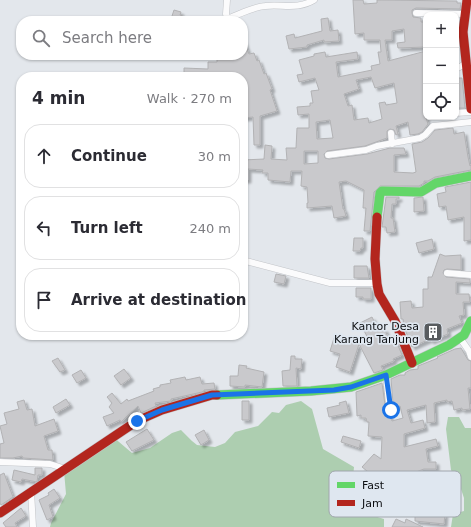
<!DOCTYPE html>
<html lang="en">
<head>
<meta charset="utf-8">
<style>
  :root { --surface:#fff; --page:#f2f2f3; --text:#2b2b33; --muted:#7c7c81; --line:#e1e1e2 }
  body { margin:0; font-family:"DejaVu Sans",sans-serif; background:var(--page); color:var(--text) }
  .controls { position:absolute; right:12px; top:12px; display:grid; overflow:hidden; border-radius:8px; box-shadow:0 1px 3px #0004 }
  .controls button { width:36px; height:36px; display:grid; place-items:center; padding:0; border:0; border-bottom:1px solid var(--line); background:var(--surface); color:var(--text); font:20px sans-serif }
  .stop { position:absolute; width:12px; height:12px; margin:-9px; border:3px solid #1a73e8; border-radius:50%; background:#fff }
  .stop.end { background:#1a73e8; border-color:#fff; box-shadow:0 1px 4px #0008 }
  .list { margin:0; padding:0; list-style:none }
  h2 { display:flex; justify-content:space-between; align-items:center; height:52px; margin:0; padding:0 16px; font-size:17px }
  h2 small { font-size:13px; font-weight:400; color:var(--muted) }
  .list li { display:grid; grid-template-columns:26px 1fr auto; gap:12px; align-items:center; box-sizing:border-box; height:64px; margin:0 8px 8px; padding:0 8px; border:1px solid var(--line); border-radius:16px }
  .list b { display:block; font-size:15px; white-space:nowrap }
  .list em { font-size:13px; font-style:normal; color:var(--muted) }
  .icon { flex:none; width:22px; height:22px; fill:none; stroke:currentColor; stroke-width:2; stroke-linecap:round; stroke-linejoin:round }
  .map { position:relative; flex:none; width:471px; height:527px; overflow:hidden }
  .search { position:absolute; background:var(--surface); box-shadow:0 1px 3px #0004; left:16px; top:16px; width:232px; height:44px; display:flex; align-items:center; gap:10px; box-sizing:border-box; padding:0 14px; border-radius:16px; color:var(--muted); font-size:15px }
  .panel { position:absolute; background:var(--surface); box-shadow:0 1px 3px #0004; left:16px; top:72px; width:232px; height:268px; border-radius:16px }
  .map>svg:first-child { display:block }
  .forest { fill:#adceb0 }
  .building { fill:#c9c9cc; stroke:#b2b2b4; fill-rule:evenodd; filter:url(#shadow) }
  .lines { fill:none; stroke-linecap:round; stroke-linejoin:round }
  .street-casing { stroke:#c2c4c8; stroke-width:7 }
  .fast-casing { stroke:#c2c4c8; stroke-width:10 }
  .jam-casing { stroke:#c2c4c8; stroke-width:10 }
  .street { stroke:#fbfbfc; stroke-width:6 }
  .fast { stroke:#63d668; stroke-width:9 }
  .jam { stroke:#b3261e; stroke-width:9 }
  .route { stroke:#1a73e8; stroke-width:5 }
  .labels { text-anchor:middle; stroke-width:3.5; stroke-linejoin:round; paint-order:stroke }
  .poi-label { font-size:11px; fill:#0d0f12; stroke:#dfe7f0; text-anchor:end }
  .key { fill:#dfe7f0; stroke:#a0a6ad; stroke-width:1 }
  .key-label { font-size:11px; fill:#0d0f12 }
</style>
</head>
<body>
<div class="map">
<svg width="471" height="527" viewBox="0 0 471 527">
  <defs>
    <filter id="shadow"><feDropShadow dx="3" dy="3" stdDeviation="1" flood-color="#0004"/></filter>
  </defs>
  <rect width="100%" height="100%" fill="#e3e7ec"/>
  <path class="forest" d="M301,401L312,409L323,449L354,467L352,488L360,498L361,512L384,519V527H50L51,523L66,494L64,471L112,436L132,453L150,448L172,433L181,430L192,441L197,445L215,447L225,443L235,432L258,426L272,412L279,413L286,405Z
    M448,417H459L465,428H471V527H451L453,514L464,511V498L460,486L451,470L446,429Z"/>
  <path class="building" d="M353,0H363L364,4L377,3V0L457,1V3H461L460,9L416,8L412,10V13L413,17L421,18V22H426V47L398,48L397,43L405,42L404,29L392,31V40H385L388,61L426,51V111H424L428,124L422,132L418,134L410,135L408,122L396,126L398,134L396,135L394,130L390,129L387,131V138L365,146L327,151L324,154L325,158L329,159L367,154L390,148H404L406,154L394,155V172L413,173L416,172L412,144L422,142L428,138L435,130L453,128L454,134L464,132L468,157L470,166L471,165V170L435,177L428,181H424V183L419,186H380L374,192L370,231H364L366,208H363L364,190L346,181L339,182L343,209H344L346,216L334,218L332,206L307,208V203H308L307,187L301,186L302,171H291L290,182L268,180V173H262L263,170L248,169V180H243V160L264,159L265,145L272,146L271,159L287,160L286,148H296L297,128H309V114L298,115L297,107L310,106V103H313L311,91L319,90L315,78L299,82L297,75L303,74L299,60L314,56V54L325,52L326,57L357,52L358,59L336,62L338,77L372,70L371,66L380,64L378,52H381L380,40H364V33L355,34ZM371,77L375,88L394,83L397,103L386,105L385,102L379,103L382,119L369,123L368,118L354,120L352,105L348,106L344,94L359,89L356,80ZM330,120L333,138L317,139L316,122ZM304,151H318V163L304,164Z
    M174,10L181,12L180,15L194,20V21H177L171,19Z
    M328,18L330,31L338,30L339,41L324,42V40L307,45V47L289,49L286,36L294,34L295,38L322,31L321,19Z
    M243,39L249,54L254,53L257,61L259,60L264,74L266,73L272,89L270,90L277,111L260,116V145H254L253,117L243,118V77H184V68L208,69V62H217V55H243Z
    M456,78H462L465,108H456Z
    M471,182V240L464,241V217L448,220L446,206L439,207L437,194L446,192L445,187Z
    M386,197H399V199H396V204H392L391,218H393L395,232L387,233L386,227H382Z
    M423,197L424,211L414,212V198Z
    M354,238H363V248H361L360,251H353Z
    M432,239L434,249L419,253L416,243Z
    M440,254L445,256L461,255V270L447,269L444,270L443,273L446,277L470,279V283L456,282V294H469L470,302H463L464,315L459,316L462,323L447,329L448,334L431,341L430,339L412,347L404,327L403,319H401L400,302L411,301L412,308L423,307V289H428V277H432Z
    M354,266H367L369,278H354Z
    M276,274L286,276L284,284L274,282Z
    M356,288H371V299H363V297H356Z
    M372,317L379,331L385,329L388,338L394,336L402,355L393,359L394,361L381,366L383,370L374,373L359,344H371L360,323Z
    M334,338L355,344H359L350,372L336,367L340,354L330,351Z
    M461,348L468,360L471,361V388H468L470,409L462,410V408L454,410L452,401L447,402V400L434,403L435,422L427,423L426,405L407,410L411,423L423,420L425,428L404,434V447L436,439L438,446L426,449L428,462H436V469H424L416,472L410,484L400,481L395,488L379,480V481L370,478L372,475L362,467L374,454L381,459L382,437L368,436L369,422H367L366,418H361V415L357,416L356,392L382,383L385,405L392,421L403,418L400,406L395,407L393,403L391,379L400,375H405V373L410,370L418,369V366L438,358L437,357L455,349Z
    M291,356H295V359H302L301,369L296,368L297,386H283L282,371L290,370Z
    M58,358L65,370L60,372L52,361Z
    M239,365L247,366L246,368L264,372L262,387L245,385V387L230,386V376H238Z
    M124,369L131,378L121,385L114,376Z
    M81,370L86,378L77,383L72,375Z
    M185,377L186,380L200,377L202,384L214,383L215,389L204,390V391L202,392L171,399V401L155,403L156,406L141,413L138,406L121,422L120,420L107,426L103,417L114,413L109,407L112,403L107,397L112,393L121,404L127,399L128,401L154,391L153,389L160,387V385L171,383L170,380Z
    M66,399L70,405L56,413L53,407Z
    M24,400L27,410L32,409L35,426L54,419L58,431L44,436L48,450H52L53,460L23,458L22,456L13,458H0V444L4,443L0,426L7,424L4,413L19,409L17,402Z
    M242,401H249V420H242Z
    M346,401L349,413L329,417L327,408L340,405L339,403Z
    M147,429L154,440L132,451L126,442Z
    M204,430L209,440L201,445L195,435Z
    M343,436L361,441L359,448L341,442Z
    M35,468H42V475H38L37,482L22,479L21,482L12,480L14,470L35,475Z
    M4,473L13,497L1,505L0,503V475Z
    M54,489L60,498L49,505L53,517L47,520L39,500L49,495L48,493Z
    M21,508L26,516L15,523L17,527H6L3,523Z
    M415,512L445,514L444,524L415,521Z
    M396,519L405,523L406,519L423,527H392Z"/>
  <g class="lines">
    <defs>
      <path id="street" d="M227,0L226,14L227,18H229C240,14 253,7 265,6C283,4 297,10 314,0
        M416,13L464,14
        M456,69L465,64
        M456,113L471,112
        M391,133L392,144
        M328,155L366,150L377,146L420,138L425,135L433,126L471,122
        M246,261L330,283H377
        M447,273L471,275
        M460,338L469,351L471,357
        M386,375L389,404L393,414
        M0,462L50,464L66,469
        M31,491L33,527"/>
      <path id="fast" d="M377,217L380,193L382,191L421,192L436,183L471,176
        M217,395L311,391L351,387L386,375L449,345L464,335L471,321"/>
      <path id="jam" d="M467,0L463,32L471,109
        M377,217L375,259L377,284L379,294L395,321L412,363
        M0,513L137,421L162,410L212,395H217"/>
    </defs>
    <use href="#street" class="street-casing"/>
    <use href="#fast" class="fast-casing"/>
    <use href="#jam" class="jam-casing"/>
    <use href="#street" class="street"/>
    <use href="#fast" class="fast"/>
    <use href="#jam" class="jam"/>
  </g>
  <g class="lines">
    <path class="route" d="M137,421L162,410L212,395L334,390L351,387L386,375L391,410"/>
  </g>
  <defs>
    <symbol id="building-square" viewBox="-11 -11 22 22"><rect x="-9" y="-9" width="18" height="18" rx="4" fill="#585b5e" stroke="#dfe7f0"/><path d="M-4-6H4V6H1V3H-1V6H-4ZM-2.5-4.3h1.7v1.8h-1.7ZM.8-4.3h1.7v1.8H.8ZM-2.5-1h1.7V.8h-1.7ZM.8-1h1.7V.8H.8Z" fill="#fff"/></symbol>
  </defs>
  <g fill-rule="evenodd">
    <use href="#building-square" x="422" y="321" width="22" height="22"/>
  </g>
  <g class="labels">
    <g class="poi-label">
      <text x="419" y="330">Kantor Desa<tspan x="419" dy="13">Karang Tanjung</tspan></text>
    </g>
  </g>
  <rect x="329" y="471" width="132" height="46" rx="6" class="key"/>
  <rect x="337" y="482" width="18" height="6" fill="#63d668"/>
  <rect x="337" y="500" width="18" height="6" fill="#b3261e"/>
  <g class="key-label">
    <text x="362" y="489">Fast</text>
    <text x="362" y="507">Jam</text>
  </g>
</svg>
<div class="controls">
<button>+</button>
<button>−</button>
<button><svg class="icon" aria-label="locate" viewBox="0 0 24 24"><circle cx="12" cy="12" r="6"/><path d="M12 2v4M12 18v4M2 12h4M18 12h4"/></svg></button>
</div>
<div class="stop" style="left:391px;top:410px"></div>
<div class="stop end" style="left:137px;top:421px"></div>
<div class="search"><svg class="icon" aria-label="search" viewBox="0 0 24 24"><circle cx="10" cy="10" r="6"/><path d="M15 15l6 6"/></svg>Search here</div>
<section class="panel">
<h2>4 min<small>Walk · 270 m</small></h2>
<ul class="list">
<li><svg class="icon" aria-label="ahead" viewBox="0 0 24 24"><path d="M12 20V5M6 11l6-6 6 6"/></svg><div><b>Continue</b></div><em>30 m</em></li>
<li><svg class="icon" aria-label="left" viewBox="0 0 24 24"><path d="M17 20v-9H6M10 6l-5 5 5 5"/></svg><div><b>Turn left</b></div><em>240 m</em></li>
<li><svg class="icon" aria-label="arrive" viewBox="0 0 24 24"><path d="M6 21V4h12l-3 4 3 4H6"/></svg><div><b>Arrive at destination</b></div></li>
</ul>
</section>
</div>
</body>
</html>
